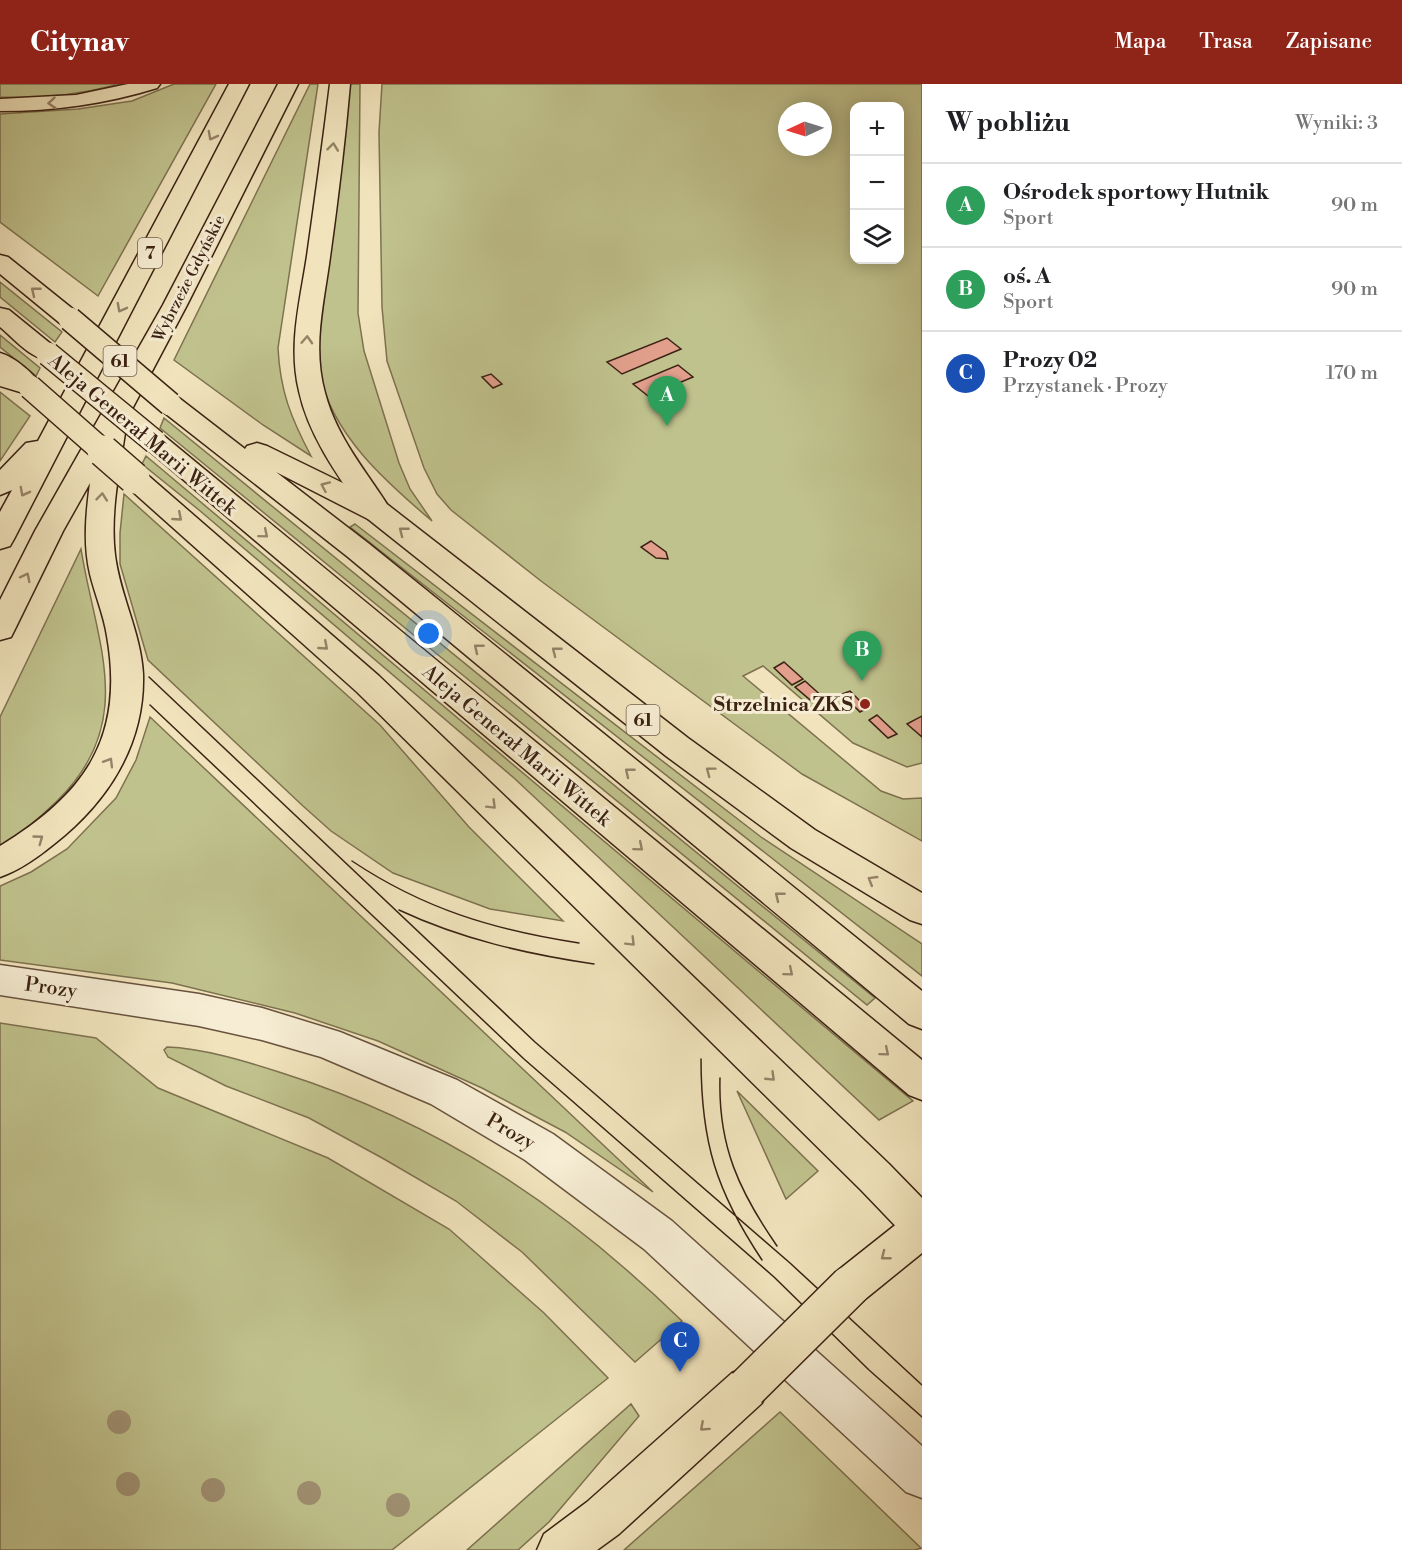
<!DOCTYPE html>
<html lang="pl">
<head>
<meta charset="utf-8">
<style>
  :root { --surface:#fff; --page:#f2f2f2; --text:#202124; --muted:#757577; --line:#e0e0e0; --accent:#8f2418 }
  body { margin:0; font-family:"Libre Bodoni",serif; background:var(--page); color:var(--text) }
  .controls { position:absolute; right:18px; top:18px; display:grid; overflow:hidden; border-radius:12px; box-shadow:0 3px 15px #0003 }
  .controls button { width:54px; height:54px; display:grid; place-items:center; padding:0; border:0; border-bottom:2px solid var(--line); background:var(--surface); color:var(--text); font:30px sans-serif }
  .compass { position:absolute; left:778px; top:18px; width:54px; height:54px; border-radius:50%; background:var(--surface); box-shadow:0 3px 15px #0003; rotate:266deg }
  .you { position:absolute; left:429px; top:550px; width:21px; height:21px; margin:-15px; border:4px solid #fff; border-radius:50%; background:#1a73e8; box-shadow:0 0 0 9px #1a73e833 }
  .badge { display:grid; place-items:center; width:39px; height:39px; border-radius:50%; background:var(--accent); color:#fff; font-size:20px; font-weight:700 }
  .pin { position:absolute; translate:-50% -50px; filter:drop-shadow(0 2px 3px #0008) }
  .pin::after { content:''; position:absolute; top:32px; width:21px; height:18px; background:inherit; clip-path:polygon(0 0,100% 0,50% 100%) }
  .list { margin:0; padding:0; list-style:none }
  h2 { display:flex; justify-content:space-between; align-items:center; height:78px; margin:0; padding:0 24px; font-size:26px }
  h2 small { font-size:20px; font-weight:400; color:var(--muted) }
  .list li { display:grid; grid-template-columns:39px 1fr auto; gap:18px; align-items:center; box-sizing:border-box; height:84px; padding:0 24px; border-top:2px solid var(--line) }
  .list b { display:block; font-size:22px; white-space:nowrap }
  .list p { margin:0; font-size:20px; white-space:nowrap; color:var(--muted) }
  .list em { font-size:20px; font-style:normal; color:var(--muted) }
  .icon { flex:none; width:33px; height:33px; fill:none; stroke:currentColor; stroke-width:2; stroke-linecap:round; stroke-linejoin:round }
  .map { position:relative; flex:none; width:922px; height:1466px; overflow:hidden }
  header { display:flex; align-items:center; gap:36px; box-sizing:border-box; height:84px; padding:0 30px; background:var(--accent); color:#fff }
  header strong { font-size:28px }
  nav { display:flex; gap:33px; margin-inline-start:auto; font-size:21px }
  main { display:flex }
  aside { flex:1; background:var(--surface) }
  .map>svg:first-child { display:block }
  .green { fill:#c0c28d; stroke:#7e7250; stroke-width:1.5; fill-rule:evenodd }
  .building { fill:#e19f8c; stroke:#3b2213; stroke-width:1.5 }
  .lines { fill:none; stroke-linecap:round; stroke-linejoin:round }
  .minor-casing { stroke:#68523e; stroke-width:3 }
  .major-casing { stroke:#3b2213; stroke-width:3 }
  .highway-casing { stroke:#3b2213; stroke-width:3 }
  .minor { fill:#f6edd4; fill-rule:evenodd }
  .major { fill:#f1e4bd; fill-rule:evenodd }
  .highway { fill:#f1e4bd; fill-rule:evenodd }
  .tram { stroke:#3b2213; stroke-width:1.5 }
  .major-bridge-far1-casing { stroke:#3b2213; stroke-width:26; stroke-linecap:butt }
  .major-bridge-casing { stroke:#3b2213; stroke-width:34; stroke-linecap:butt }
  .highway-bridge-casing { stroke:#3b2213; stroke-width:43; stroke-linecap:butt }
  .major-bridge-far1 { stroke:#f1e4bd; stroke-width:23 }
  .major-bridge { stroke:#f1e4bd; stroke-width:31 }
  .highway-bridge { stroke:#f1e4bd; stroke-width:40 }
  .tree { fill:#9f8f71 }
  .oneway { stroke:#968368 }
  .poi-dot { fill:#8f2418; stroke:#f6edd4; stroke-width:2 }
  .labels { text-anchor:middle; stroke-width:6; stroke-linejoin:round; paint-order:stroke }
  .far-street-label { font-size:16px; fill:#3b2213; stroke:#f6edd4 }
  .shield { fill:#f6edd4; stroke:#735f4d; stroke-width:1.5 }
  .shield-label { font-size:18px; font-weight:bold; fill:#3b2213 }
  .street-label { font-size:20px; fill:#3b2213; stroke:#f6edd4 }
  .poi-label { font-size:20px; font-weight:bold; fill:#3b2213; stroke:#f6edd4; text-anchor:end }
</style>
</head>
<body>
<header>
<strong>Citynav</strong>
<nav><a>Mapa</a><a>Trasa</a><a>Zapisane</a></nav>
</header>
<main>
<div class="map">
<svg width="922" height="1466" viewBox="0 0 922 1466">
  <rect width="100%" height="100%" fill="#f1e4bd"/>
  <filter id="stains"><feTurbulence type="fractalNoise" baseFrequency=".00333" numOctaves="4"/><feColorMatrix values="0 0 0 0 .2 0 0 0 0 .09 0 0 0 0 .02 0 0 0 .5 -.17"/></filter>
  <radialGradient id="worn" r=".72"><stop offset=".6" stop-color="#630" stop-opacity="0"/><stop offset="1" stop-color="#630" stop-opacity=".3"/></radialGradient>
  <path class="green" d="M0,0H120C82,10 39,15 0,13Z
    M174,0H216L98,212L0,138V30L78,25L132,17Z
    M310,0H318L278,264C280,307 291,334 311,372L263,341L174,276Z
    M350,0H360L358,229L364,267L399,379L410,405L432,437C386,398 332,351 319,288C317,278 319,266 318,255Z
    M382,0H922V679L907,683L853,659L763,582L743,592L881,707L903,715L922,714V757L802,690L541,497L451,426L437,410L424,384L387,277L382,223L379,48ZM854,22H900V176H854ZM787,27H823V63H787Z
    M0,198L62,248L55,258L0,213Z
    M0,251L40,284L36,292L0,263Z
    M0,308L30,332L0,377Z
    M164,334L875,914L867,921L160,344Z
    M146,372L913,1017L879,1036L514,694L199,426L142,380Z
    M124,410L380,641L469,743L563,837L490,825L393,789L331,747L303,722L148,576L120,480V449Z
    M355,440L761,753L922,860V892L350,443Z
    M81,465C96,559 138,637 58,716C41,732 21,751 0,762V633Z
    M150,633L187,668L653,1108L565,1048L482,1004L378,957L295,929L172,899L0,876V802L31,788L67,765L116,714L136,676Z
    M0,939L96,954L158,1004L328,1074L449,1145L544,1229L608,1294L392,1466H0Z
    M167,963C203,964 248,978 282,989C440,1039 564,1122 682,1237L635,1278L522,1168L456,1117L384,1075L309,1034L226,1002L168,973L164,966Z
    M737,1007L818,1087L786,1115Z
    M631,1320L639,1332L549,1438L518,1466H467Z
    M780,1328L921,1464L915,1466H624Z"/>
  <path class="building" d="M667,254L681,265L622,290L607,278Z
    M678,281L693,293L648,312L633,300Z
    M491,290L502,300L493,304L482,293Z
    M651,457L666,468L668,475L656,474L641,463Z
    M784,578L803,595L792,601L774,584Z
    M805,597L825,615L815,620L795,603Z
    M850,607L867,624L860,628L842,610Z
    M877,631L897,650L888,654L869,636Z
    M922,632V653L907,640Z"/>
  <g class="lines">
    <defs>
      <path id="minor" d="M0,881L199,910L262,924L340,948L457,996L553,1050L672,1137L922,1362V1414L906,1408L644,1165L525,1076L431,1020L321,973L262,956L199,942L0,911Z"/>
      <path id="major" d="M0,171L8,173L79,230L82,235L79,240L70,242L61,240L0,190Z
        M0,224L9,226L57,265L61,270L57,275C35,281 16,256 0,243Z
        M0,269C15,273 34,290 43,303L39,309C21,313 13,301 0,290Z
        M170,312L179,314L245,365L247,362L257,359L267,362L388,421L688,654L815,746L922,809V840L910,836L791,764L666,672L368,435L276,388L368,459L922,907V945L909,940L348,473L161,326L157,320L161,314Z
        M155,349L164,352L922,976V1016L909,1011L146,364L142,358L146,352Z
        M134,385L144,388L379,592L889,1080L922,1114V1161L908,1155L861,1106L357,608L124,400L120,394L124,388Z"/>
      <path id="highway" d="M128,0H160L157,4C106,20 54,27 0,27V15L76,11Z
        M229,0H249L14,455L10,462L0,465V428L12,406L0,411V386L26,359L38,357Z
        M278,0H298L187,221L122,344L125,349C119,389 110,430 115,471C120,512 141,549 143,590C145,660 108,718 54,760C38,773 20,786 0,793V762C85,710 125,654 107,552C104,531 95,511 90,490C83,460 86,429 90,399L63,447L15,545L11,553L0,556V516L35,447L163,221Z
        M330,0H350C345,58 338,115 330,173C324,219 312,263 325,309C337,355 368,389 392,428L388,435L378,437L368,435C341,396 309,354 299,307C288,261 300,218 307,172C315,115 323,57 330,0Z
        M0,285L39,297L43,303L39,309L30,311L0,302Z
        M922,1125V1169L864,1216L850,1222L836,1216L830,1202L836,1188L908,1131Z
        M747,1283L762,1289L768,1304L762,1319L619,1450L597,1466H537L544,1450L587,1418L732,1289Z"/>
    </defs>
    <use href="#minor" class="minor-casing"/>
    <use href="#major" class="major-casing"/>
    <use href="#highway" class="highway-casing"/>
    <use href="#minor" class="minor"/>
    <use href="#major" class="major"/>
    <use href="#highway" class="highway"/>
    <path class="tram" d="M149,593L535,958L790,1179L922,1301
      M150,621L524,975L774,1193L869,1286L922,1333
      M352,777C424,825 494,846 579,859
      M399,826C461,855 526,870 594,880
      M701,975C701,1058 716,1107 762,1176
      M720,994C718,1062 739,1107 777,1162"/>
    <defs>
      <path id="major-bridge-far1" d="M70,235L170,320
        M48,270L155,358
        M30,303L105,369"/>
      <path id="major-bridge" d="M103,367L134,394"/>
      <path id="highway-bridge" d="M747,1304L850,1202"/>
    </defs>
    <use href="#major-bridge-far1" class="major-bridge-far1-casing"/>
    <use href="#major-bridge" class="major-bridge-casing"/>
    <use href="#highway-bridge" class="highway-bridge-casing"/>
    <use href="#major-bridge-far1" class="major-bridge-far1"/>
    <use href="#major-bridge" class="major-bridge"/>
    <use href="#highway-bridge" class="highway-bridge"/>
  </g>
  <g class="tree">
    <circle cx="119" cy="1338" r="12"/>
    <circle cx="128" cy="1400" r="12"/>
    <circle cx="213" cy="1406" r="12"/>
    <circle cx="309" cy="1409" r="12"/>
    <circle cx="398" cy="1421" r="12"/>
  </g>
  <defs><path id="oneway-chevron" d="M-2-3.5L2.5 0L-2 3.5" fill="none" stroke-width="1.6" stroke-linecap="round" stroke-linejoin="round" transform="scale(1.5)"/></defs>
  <g class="oneway">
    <use href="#oneway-chevron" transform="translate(52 19) rotate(175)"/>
    <use href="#oneway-chevron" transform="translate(212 52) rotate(118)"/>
    <use href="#oneway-chevron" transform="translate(333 63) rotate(-83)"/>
    <use href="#oneway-chevron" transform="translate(35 207) rotate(-141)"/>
    <use href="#oneway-chevron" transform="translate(121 224) rotate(118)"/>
    <use href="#oneway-chevron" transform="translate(307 256) rotate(-87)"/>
    <use href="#oneway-chevron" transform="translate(325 402) rotate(-156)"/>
    <use href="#oneway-chevron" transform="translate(24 408) rotate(118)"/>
    <use href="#oneway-chevron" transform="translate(102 413) rotate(-84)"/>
    <use href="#oneway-chevron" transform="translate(178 433) rotate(41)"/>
    <use href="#oneway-chevron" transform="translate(403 447) rotate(-142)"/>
    <use href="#oneway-chevron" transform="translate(264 450) rotate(40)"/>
    <use href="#oneway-chevron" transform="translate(26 493) rotate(-63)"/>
    <use href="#oneway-chevron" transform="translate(324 562) rotate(41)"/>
    <use href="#oneway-chevron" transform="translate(478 564) rotate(-141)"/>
    <use href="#oneway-chevron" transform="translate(556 567) rotate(-142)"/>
    <use href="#oneway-chevron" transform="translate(109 678) rotate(-59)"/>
    <use href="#oneway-chevron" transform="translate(710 687) rotate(-143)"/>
    <use href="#oneway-chevron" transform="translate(629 688) rotate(-141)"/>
    <use href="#oneway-chevron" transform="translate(492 721) rotate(45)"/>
    <use href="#oneway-chevron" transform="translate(39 755) rotate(-36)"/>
    <use href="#oneway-chevron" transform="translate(639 763) rotate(40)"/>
    <use href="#oneway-chevron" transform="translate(872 796) rotate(-149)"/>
    <use href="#oneway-chevron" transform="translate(779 812) rotate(-141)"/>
    <use href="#oneway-chevron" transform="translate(631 858) rotate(45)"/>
    <use href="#oneway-chevron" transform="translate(789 888) rotate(40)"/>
    <use href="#oneway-chevron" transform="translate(885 968) rotate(40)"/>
    <use href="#oneway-chevron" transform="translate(771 993) rotate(44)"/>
    <use href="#oneway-chevron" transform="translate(885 1172) rotate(142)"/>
    <use href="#oneway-chevron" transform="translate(704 1343) rotate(138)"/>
  </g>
  <circle class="poi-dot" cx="865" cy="620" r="6"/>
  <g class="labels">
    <g class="far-street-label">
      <text transform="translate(188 194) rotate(-63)" y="6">Wybrzeże Gdyńskie</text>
    </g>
    <g class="shield">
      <rect x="138" y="154" width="24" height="30" rx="4.5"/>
      <rect x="103.5" y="262" width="33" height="30" rx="4.5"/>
      <rect x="626.5" y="621" width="33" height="30" rx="4.5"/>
    </g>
    <g class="shield-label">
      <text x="150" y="175">7</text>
      <text x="120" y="283">61</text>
      <text x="643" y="642">61</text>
    </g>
    <g class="street-label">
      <text transform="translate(143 350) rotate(40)" y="7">Aleja Generał Marii Wittek</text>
      <text transform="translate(517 661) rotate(40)" y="7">Aleja Generał Marii Wittek</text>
      <text transform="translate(51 903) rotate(8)" y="7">Prozy</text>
      <text transform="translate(511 1047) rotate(30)" y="7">Prozy</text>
    </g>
    <g class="poi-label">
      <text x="853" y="627">Strzelnica ZKS</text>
    </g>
  </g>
  <rect width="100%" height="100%" filter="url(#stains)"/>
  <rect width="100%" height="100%" fill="url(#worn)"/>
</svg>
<div class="controls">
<button>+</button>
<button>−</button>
<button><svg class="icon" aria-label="layers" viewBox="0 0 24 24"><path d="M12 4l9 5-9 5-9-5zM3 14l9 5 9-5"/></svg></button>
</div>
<svg class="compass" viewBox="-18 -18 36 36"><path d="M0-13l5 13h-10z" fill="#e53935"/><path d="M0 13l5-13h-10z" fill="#757577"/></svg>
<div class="you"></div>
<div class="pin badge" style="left:667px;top:342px;background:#2e9e5b">A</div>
<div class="pin badge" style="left:862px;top:597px;background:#2e9e5b">B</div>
<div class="pin badge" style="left:680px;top:1288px;background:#1a4fb4">C</div>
</div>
<aside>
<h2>W pobliżu<small>Wyniki: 3</small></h2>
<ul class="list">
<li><span class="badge" style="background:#2e9e5b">A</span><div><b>Ośrodek sportowy Hutnik</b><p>Sport</p></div><em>90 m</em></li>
<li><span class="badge" style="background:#2e9e5b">B</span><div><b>oś. A</b><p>Sport</p></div><em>90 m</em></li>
<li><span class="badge" style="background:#1a4fb4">C</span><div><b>Prozy 02</b><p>Przystanek · Prozy</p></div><em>170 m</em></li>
</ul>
</aside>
</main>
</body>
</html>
